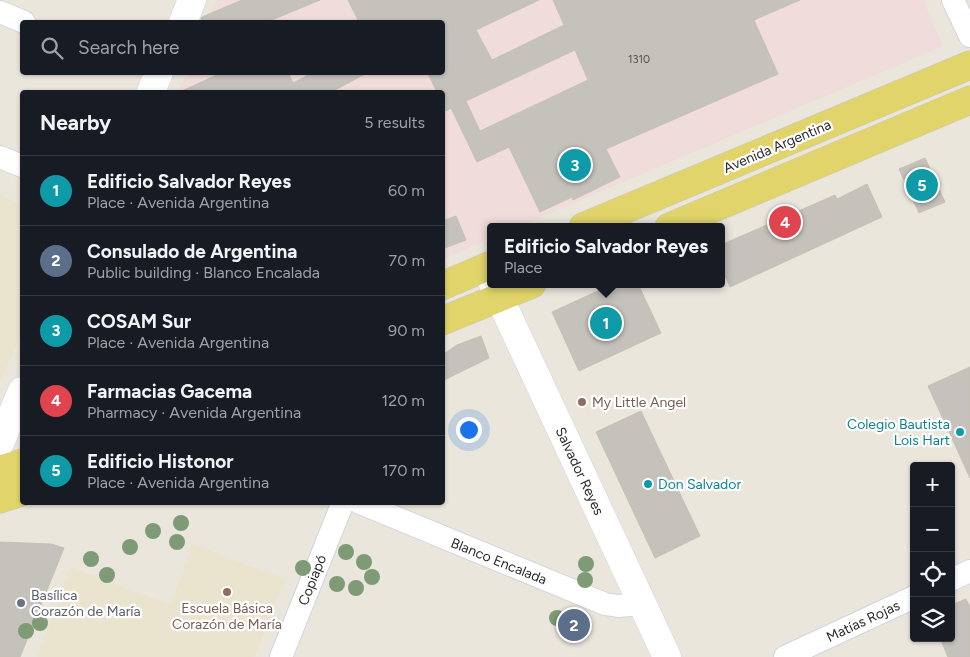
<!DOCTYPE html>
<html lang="en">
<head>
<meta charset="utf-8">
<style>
  :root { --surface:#171b24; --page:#20242c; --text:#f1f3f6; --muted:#9ea1a6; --line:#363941; --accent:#b45309 }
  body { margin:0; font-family:Figtree,sans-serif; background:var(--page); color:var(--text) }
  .controls { position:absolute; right:15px; bottom:15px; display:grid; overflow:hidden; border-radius:5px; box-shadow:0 1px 4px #0004 }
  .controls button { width:45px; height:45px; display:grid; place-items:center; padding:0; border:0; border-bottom:1px solid var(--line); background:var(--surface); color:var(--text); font:25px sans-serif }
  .you { position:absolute; left:468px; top:429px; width:18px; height:18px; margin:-12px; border:4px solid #fff; border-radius:50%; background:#1a73e8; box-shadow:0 0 0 8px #1a73e833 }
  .badge { display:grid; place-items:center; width:32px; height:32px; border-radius:50%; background:var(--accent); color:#fff; font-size:16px; font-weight:700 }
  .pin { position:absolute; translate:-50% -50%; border:2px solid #fff; box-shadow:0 1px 5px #0006 }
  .popup { position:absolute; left:487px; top:223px; width:238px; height:65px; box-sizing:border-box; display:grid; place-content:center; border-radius:5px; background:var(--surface); filter:drop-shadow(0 1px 4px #0005); font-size:16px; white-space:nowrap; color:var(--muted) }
  .popup b { font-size:19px; color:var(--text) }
  .popup::after { content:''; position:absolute; left:50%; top:100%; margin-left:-10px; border:10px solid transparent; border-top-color:var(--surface) }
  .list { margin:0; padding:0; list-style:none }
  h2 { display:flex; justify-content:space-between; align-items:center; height:65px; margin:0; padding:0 20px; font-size:21px }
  h2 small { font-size:16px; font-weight:400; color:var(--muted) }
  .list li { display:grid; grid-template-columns:32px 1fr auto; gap:15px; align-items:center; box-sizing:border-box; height:70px; padding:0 20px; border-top:1px solid var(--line) }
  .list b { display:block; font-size:19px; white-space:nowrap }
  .list p { margin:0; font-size:16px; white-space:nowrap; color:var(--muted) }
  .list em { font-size:16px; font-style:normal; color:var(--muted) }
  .icon { flex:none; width:28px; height:28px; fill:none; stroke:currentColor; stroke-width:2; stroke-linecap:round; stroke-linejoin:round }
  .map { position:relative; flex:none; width:970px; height:657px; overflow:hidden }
  .search { position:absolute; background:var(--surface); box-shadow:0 1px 4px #0004; left:20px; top:20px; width:425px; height:55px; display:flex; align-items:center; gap:12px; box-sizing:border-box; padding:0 18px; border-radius:5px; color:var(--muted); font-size:19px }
  .panel { position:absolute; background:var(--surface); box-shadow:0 1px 4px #0004; left:20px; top:90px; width:425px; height:415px; border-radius:5px }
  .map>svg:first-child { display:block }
  .education { fill:#eae4ce }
  .medical { fill:#f0dcdb }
  .building { fill:#c5c2bc; stroke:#c5c1b6; fill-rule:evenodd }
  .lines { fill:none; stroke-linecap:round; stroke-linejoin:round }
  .street-casing { stroke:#d2d3e0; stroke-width:24 }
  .secondary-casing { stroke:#d2d3e0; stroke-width:29 }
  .primary-casing { stroke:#c7c7c7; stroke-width:29 }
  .street { stroke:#fff; stroke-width:22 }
  .secondary { stroke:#fff; stroke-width:28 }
  .primary { stroke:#e0d46b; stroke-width:28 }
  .tree { fill:#7e9b76 }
  .education-dot { fill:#8d6e63; stroke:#fff; stroke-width:2 }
  .culture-dot { fill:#0f9aa8; stroke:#fff; stroke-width:2 }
  .worship-dot { fill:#6b7280; stroke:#fff; stroke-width:2 }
  .labels { text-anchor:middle; stroke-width:4.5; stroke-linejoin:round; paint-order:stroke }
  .number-label { font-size:11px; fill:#504f4e }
  .street-label { font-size:14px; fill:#292929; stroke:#fff }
  .education-label { font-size:14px; fill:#785e54; stroke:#fff; text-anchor:start }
  .culture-label { font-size:14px; fill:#0d838f; stroke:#fff; text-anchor:end }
  .worship-label { font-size:14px; fill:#5b616d; stroke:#fff; text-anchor:start }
</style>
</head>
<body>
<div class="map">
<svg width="970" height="657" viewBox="0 0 970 657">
  <rect width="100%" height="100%" fill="#eae6dc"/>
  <path class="education" d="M0,195L22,205V333L0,382Z
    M193,544L285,579L255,657H37L71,567L170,605Z"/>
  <path class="medical" d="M217,0H923L943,46L518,227H491V238L443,259L442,92H178L187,73L442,72V22H207Z"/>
  <path class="building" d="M242,0H320L267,22H200L202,17Z
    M348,0H539L476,30L492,60L564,25L553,0H800L754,20L778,74L606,149L620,177L573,200L572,197L540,212L509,147L477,162L451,108L446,111L442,104V92H437L427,72H442V22H359ZM575,50L588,80L480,131L466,101Z
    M223,72H288L293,83L314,72H369L331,92H180Z
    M925,158L945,202L919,213L899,169Z
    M867,184L882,217L730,287L721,266V245L835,195L837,199Z
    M456,216L466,240L442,249V221Z
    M613,284H638L661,333L579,371L552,312Z
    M481,336L489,358L442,381V355L457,345Z
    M970,367V478L928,386Z
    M641,411L700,536L655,558L596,432Z
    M0,542L51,544L64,548L20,657H0Z
    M966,599L970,607V657H948L940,638H951V605Z"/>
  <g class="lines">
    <defs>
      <path id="street" d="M953,0L970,36
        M0,12L24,22
        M0,157L22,166
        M358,502L605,604L618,606L643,604
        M951,580L970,571
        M281,657L343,502
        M785,657L914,597"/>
      <path id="secondary" d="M183,22L192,0
        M151,92L159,72
        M493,284L667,657
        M0,443L22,391"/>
      <path id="primary" d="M583,227L970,65
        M669,227L970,100
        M442,286L491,265
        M442,321L532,284
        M0,470L22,463
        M0,499L22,492"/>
    </defs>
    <use href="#street" class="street-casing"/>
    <use href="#secondary" class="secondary-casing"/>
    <use href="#primary" class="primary-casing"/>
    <use href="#street" class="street"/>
    <use href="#secondary" class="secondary"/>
    <use href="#primary" class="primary"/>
  </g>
  <g class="tree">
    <circle cx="181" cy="523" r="8"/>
    <circle cx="153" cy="531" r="8"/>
    <circle cx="177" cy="542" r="8"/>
    <circle cx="130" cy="547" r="8"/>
    <circle cx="346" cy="552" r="8"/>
    <circle cx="91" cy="559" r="8"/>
    <circle cx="364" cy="562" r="8"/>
    <circle cx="586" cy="564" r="8"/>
    <circle cx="303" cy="568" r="8"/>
    <circle cx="107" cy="575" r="8"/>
    <circle cx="372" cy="577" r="8"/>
    <circle cx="585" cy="580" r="8"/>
    <circle cx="337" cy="584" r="8"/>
    <circle cx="356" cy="588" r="8"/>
    <circle cx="557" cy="618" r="8"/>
    <circle cx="40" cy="623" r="8"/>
    <circle cx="26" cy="631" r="8"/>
  </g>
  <g class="education-dot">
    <circle cx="582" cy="402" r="5"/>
    <circle cx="227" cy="592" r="5"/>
  </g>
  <g class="culture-dot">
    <circle cx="960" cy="432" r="5"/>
    <circle cx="648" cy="484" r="5"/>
  </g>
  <circle class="worship-dot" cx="21" cy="603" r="5"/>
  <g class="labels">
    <g class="number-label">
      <text x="639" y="63">1310</text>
    </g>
    <g class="street-label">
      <text transform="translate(777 146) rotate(-23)" y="5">Avenida Argentina</text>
      <text transform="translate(580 471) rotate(65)" y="5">Salvador Reyes</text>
      <text transform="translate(499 561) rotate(22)" y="5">Blanco Encalada</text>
      <text transform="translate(312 580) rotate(-68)" y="5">Copiapó</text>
      <text transform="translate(863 621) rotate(-25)" y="5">Matías Rojas</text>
    </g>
    <g class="education-label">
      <text x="592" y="407">My Little Angel</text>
      <text x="227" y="613" text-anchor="middle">Escuela Básica<tspan x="227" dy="16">Corazón de María</tspan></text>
    </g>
    <g class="culture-label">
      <text x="950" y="429">Colegio Bautista<tspan x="950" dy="16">Lois Hart</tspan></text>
      <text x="658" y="489" text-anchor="start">Don Salvador</text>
    </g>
    <g class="worship-label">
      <text x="31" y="600">Basílica<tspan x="31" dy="16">Corazón de María</tspan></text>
    </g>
  </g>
</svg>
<div class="controls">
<button>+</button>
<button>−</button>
<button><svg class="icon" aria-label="locate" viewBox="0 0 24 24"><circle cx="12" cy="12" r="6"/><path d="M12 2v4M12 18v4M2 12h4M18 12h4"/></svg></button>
<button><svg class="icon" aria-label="layers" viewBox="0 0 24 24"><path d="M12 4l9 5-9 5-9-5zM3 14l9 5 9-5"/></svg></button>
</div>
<div class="you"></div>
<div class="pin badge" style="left:606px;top:323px;background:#0f9aa8">1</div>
<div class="popup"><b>Edificio Salvador Reyes</b>Place</div>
<div class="pin badge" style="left:574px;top:625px;background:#5c6f8a">2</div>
<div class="pin badge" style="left:575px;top:165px;background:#0f9aa8">3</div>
<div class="pin badge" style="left:785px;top:222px;background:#e0444e">4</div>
<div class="pin badge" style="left:922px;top:185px;background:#0f9aa8">5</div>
<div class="search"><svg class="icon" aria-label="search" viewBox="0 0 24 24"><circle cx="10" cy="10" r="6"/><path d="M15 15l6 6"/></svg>Search here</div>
<section class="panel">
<h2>Nearby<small>5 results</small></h2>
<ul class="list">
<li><span class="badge" style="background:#0f9aa8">1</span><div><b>Edificio Salvador Reyes</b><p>Place · Avenida Argentina</p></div><em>60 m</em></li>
<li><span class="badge" style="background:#5c6f8a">2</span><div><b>Consulado de Argentina</b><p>Public building · Blanco Encalada</p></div><em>70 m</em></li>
<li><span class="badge" style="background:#0f9aa8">3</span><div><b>COSAM Sur</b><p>Place · Avenida Argentina</p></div><em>90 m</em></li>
<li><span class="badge" style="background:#e0444e">4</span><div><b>Farmacias Gacema</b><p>Pharmacy · Avenida Argentina</p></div><em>120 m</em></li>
<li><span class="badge" style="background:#0f9aa8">5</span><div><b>Edificio Histonor</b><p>Place · Avenida Argentina</p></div><em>170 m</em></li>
</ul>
</section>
</div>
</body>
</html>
